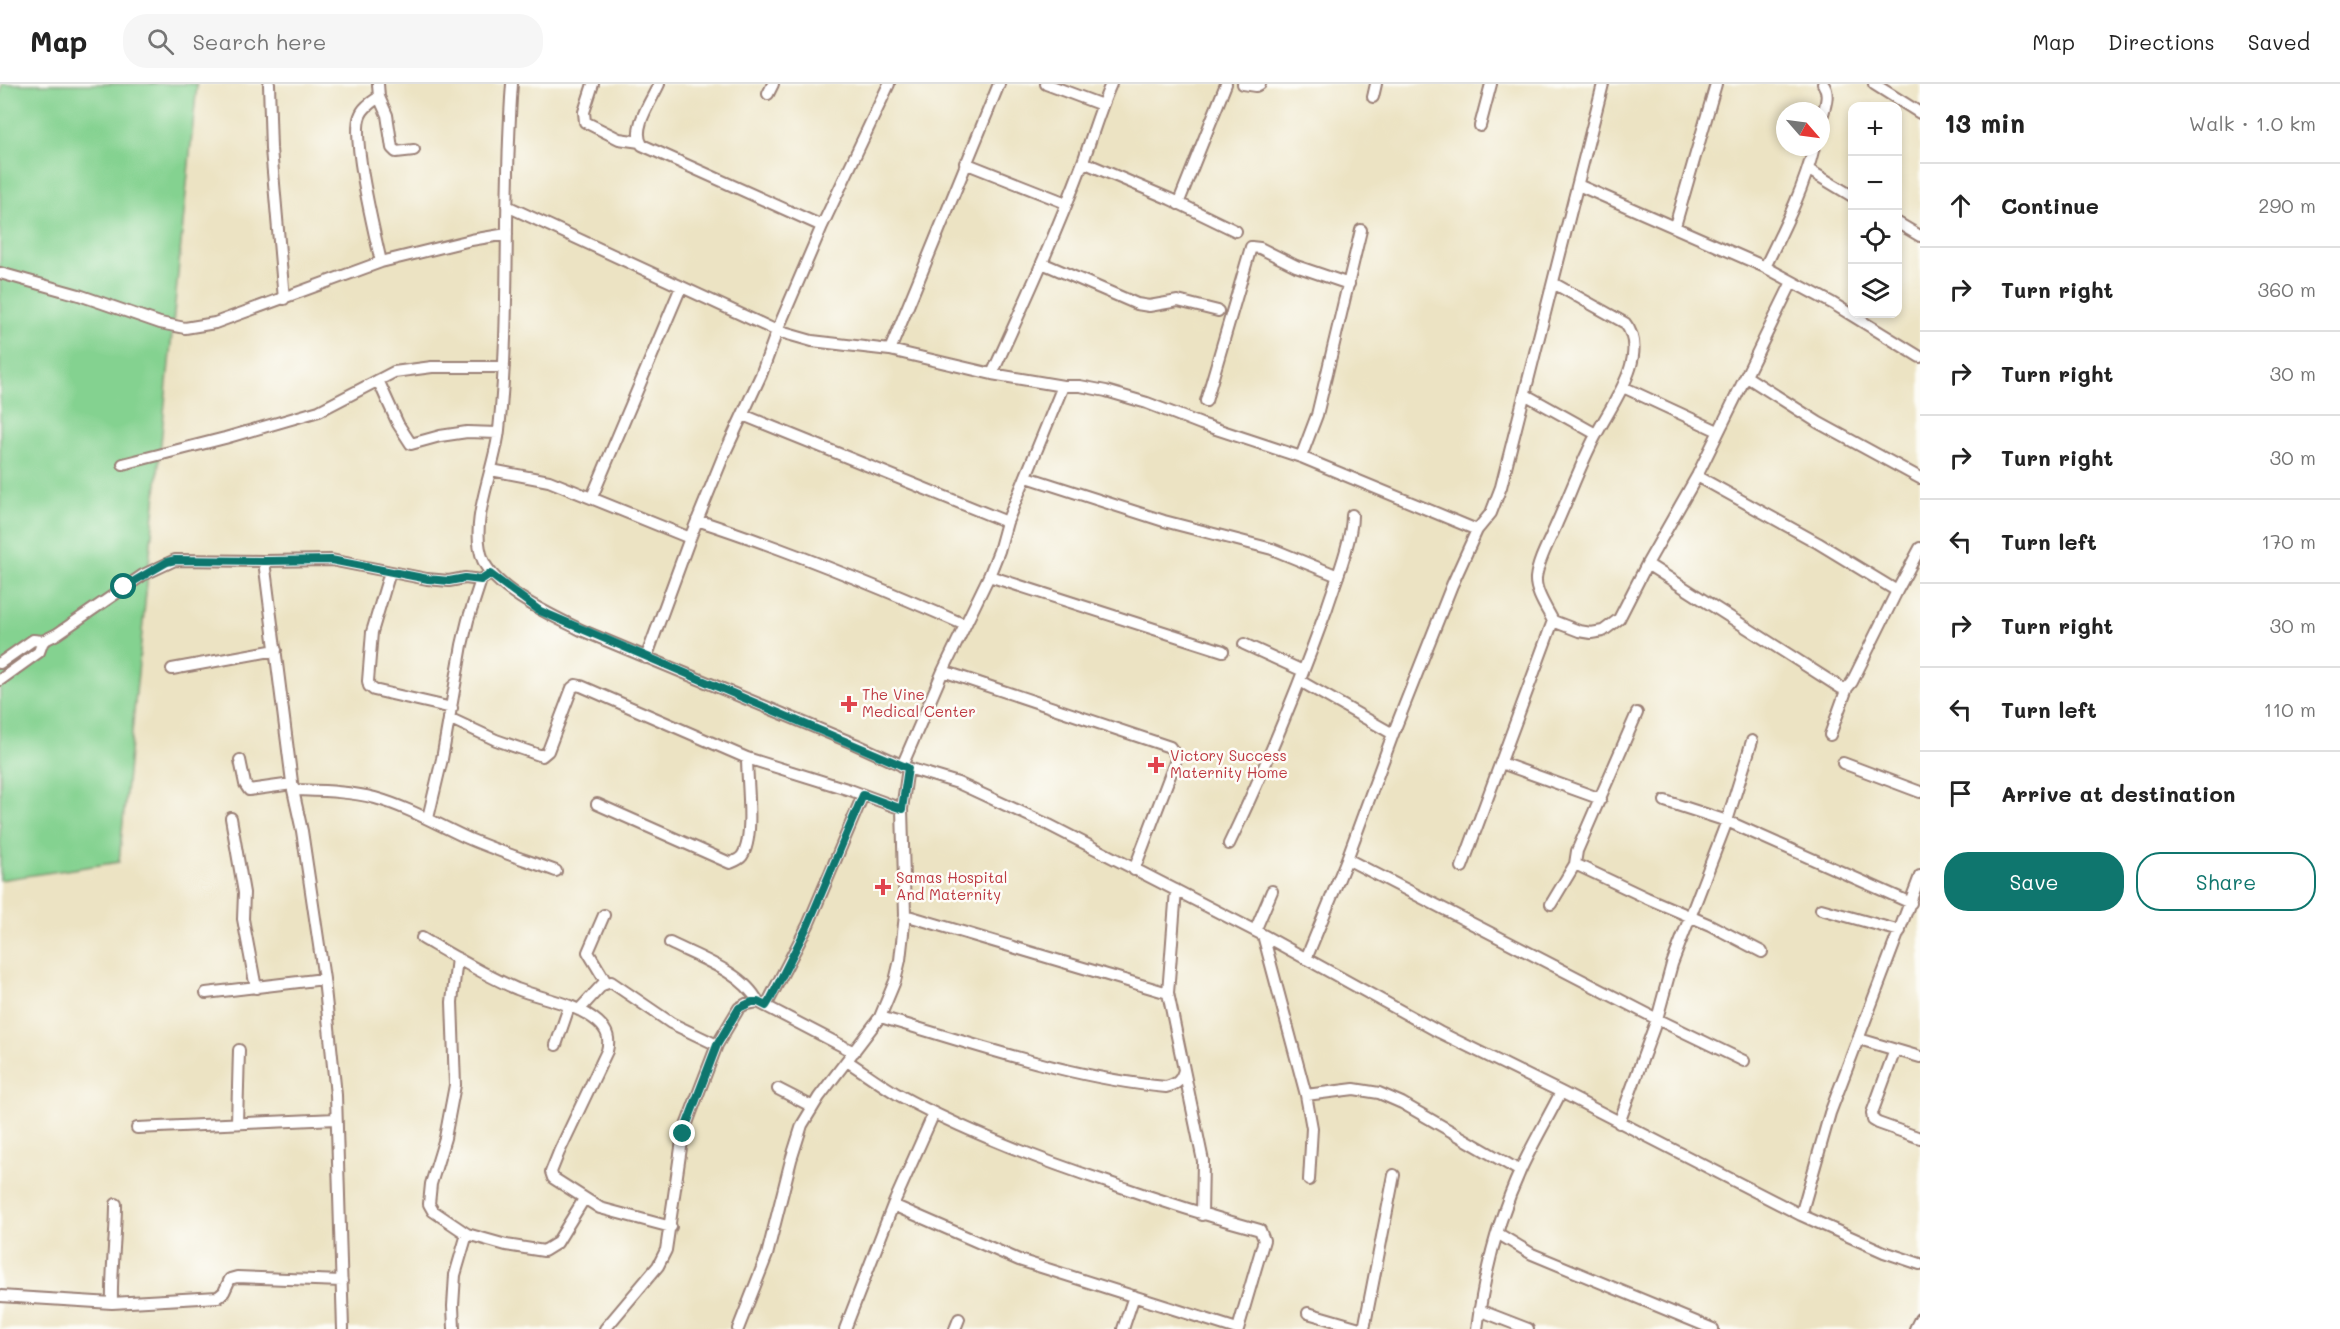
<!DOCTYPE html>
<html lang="en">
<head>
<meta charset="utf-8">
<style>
  :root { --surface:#fff; --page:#f6f6f6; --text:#222; --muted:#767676; --line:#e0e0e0; --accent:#0f766e }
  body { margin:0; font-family:Mali,sans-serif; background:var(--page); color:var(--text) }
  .controls { position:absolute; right:18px; top:18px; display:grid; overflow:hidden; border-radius:12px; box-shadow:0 3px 9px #0003 }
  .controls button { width:54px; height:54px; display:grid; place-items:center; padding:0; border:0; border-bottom:2px solid var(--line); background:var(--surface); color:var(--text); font:30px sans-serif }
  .compass { position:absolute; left:1776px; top:18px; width:54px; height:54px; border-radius:50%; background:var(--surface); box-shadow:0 3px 9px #0003; rotate:118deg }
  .stop { position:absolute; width:18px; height:18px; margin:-14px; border:4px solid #0f766e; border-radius:50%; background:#fff }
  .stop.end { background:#0f766e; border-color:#fff; box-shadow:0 2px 6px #0008 }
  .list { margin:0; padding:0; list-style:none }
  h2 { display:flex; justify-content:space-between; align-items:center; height:78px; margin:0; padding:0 24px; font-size:26px }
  h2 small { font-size:20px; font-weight:400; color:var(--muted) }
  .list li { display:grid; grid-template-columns:39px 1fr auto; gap:18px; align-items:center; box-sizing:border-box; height:84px; padding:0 24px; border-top:2px solid var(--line) }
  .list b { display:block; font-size:22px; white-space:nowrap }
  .list em { font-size:20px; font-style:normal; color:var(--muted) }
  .actions { display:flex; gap:12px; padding:18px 24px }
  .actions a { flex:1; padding:14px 0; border:2px solid var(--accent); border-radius:24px; text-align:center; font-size:21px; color:var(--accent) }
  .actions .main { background:var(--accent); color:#fff }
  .icon { flex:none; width:33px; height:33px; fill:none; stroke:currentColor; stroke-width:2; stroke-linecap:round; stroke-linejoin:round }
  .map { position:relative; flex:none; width:1920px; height:1245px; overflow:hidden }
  header { display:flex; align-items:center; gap:36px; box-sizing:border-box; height:84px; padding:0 30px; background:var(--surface); border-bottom:2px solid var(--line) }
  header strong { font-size:28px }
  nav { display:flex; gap:33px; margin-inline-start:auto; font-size:21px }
  .search { width:420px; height:54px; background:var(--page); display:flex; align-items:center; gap:15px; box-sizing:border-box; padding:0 21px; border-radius:24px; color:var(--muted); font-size:22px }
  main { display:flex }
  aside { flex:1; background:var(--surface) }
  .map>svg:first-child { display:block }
  .green { fill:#84d290; stroke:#67785e; stroke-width:1.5 }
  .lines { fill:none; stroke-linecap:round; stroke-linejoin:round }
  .street-casing { stroke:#9b8177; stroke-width:14 }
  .street { stroke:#fff; stroke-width:10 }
  .route { stroke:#0f766e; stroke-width:8 }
  .health-dot { fill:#e0444e; stroke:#fdfcf7; stroke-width:2 }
  .labels { text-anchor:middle; stroke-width:5; stroke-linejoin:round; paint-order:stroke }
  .health-label { font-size:15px; fill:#be3a42; stroke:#fdfcf7; text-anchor:start }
</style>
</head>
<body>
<header>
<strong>Map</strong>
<div class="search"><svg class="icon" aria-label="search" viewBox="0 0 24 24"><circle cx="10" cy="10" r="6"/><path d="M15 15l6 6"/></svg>Search here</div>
<nav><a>Map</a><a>Directions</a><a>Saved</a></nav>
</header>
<main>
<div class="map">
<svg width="1920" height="1245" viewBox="0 0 1920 1245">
  <rect width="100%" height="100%" fill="#fdfcf7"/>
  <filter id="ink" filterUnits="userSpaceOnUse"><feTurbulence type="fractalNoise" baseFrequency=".0167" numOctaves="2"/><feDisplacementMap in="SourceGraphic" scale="12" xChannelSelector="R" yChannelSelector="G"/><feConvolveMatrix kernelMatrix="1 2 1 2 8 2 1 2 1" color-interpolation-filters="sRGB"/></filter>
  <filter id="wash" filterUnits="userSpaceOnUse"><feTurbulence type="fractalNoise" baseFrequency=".008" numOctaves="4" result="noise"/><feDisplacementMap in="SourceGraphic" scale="24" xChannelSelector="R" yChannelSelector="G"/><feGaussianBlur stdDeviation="1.35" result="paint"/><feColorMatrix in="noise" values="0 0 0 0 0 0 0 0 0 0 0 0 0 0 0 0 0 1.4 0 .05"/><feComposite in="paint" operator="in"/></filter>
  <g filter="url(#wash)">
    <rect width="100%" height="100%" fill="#ece3c3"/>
    <path class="green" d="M2,0H197L119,778L0,796V13Z"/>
  </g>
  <g filter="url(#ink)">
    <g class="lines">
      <defs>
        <path id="street" d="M269,0L271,65L284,215
          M378,0L379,13C372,18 363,23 360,32C351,54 375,151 381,178
          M512,0C503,115 511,231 499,346C495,385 468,439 483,476C495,506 553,532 581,546L855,660L908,684L958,699L1049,741L1263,851L1439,948L1561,1008L1801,1131L1884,1168L1920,1180
          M593,0L584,28L585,38L619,55L640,58
          M659,0C652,16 631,44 642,61L822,142
          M1046,0L1102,21
          M1243,0L1256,2L1260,0
          M1874,0L1920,29
          M768,10L773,0
          M379,13L387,31L392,64L396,68L414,66
          M1373,13L1376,0
          M1821,37C1824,25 1831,10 1823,0
          M1480,42L1491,0
          M1083,78L1170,115L1236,147
          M965,79L1066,119
          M1809,86L1852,112
          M1578,101L1765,183L1832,219L1920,273
          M1178,120L1226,0
          M507,122L777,247L812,257L890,266L992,290L1063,302H1080L1106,307L1147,319L1201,340L1301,373L1477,446
          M1898,139L1920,152
          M1675,142L1716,0
          M1042,179L1137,220L1149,222L1178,217L1218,227
          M1765,183C1784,144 1804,105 1814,63
          M0,189L79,211L160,239L185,244L215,239L381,178L471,156L507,150
          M890,266L999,0
          M992,290C1024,220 1056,150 1083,78C1092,52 1100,25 1111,0
          M1747,293L1819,339L1920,394
          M378,296L398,340L411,360L440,352L467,348L498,349
          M1623,303L1718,347
          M1526,311L1596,350
          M1206,317L1251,163L1260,164L1296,182L1349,200
          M743,331L1007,438
          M1301,373L1317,331L1361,146
          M123,380L225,354L319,327L394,288L432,283H504
          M491,386L549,397L690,454
          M1697,392L1818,459L1897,507
          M1027,393L1164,437L1272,465L1338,492
          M592,413L681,203
          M697,436C789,466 877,502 965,541
          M264,477L293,706L302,747L324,895L336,1011L343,1245
          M1647,480L1841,604H1847L1852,598L1897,507L1920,464
          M390,488L372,548L368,597L369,602L374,606L452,624
          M989,492L1223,567
          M1553,537L1579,547L1591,549L1603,547L1619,535L1647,480L1697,392L1792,198
          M43,557L57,550L143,491L175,476L264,477L331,476L427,495L449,497L465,494L481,496L490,490
          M1244,560L1303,587
          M646,574L690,454L723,373L761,291L777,247L822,142L889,0
          M0,579L33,556L43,557
          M172,585L276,566
          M943,587L1170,663L1177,673L1134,786
          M0,596L39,568L43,557
          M1300,597L1393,650
          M1637,629L1577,767L1575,780L1647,814L1710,841L1762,868
          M449,634L496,656L542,672L548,667L572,604L576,601L581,602L747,674L850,706L902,725
          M1830,651L1847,604
          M240,676L245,700L249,706L292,700
          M1501,679L1601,715
          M1843,679L1920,708
          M902,682L943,587L989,492L999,467L1007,438L1063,302
          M293,706C321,707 348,707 375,714C407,723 435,739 465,753C494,766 526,776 556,787
          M1665,717L1727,737L1911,819
          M597,720L730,779C735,777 739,776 742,772C755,754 747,698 747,674
          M231,734L244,809L243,835L256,904
          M428,734L442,675L462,561L468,536L481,496
          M1229,760C1266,683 1298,604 1327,524C1335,499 1352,457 1352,431
          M1347,775L1657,935L1744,977
          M1462,783L1553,537C1547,525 1535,508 1536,494C1538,476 1550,456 1557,439C1570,410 1581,379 1596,351C1611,321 1651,271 1625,239L1553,199
          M1176,806L1168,909L1203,1077L1202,1131
          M1551,820L1575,780
          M1821,825L1900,847
          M604,831L588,868L606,898
          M905,831L1168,909
          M1255,847L1272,807
          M1263,851L1306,1011L1312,1044L1309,1096
          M422,854C453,872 484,891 517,905C543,915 576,919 598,938C608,947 610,955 607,967L559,1068L551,1088L553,1094L600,1124L671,1143
          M670,859C698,873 744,889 758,918
          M457,874L452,918L455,1001L445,1054L431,1100L429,1120L433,1127L467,1150L506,1161L544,1167L557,1159L584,1115
          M1306,875L1347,775L1393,650L1452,501L1477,446L1491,429L1501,403L1603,0
          M206,909L324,895
          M766,922L808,841L863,711
          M579,926L602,901L611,898L671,939L717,961
          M880,933C975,960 1068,994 1166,1003C1177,1000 1181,997 1184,986
          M1859,955L1920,973
          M556,961L569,923
          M1895,966L1872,1029L1873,1036L1878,1039L1920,1054
          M847,977C864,988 880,1000 897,1010C964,1047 1035,1074 1107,1098C1158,1116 1208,1132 1260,1146L1264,1156L1238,1245
          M778,1005L813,1023
          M1306,1011L1354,1005L1379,1009L1402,1019L1520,1087
          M237,1039L239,966
          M1619,1039L1657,935L1672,880L1727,737L1752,657
          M137,1044L336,1035
          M116,1120C116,1153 111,1186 112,1219L218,1213L224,1208L230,1195L237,1193L342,1197
          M893,1121L1019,1176L1237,1245
          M1801,1131L1830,1029L1920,792
          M1497,1149L1532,1170L1713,1245
          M0,1212L112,1219
          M1479,1226L1528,1245
          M1308,1229L1363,1245
          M454,1245L453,1222L455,1191L467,1150
          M605,1245L658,1182L666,1166L683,1050L695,1018L717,961L739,924L746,920L758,918L854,968
          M738,1245L767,1171L791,1076L802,1041L819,1013L880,933L895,897L900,876L905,831L902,725L908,684
          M845,1245L893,1121L934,1029
          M955,1245L959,1235
          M1123,1245L1134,1212
          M1364,1245L1394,1091
          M1477,1245C1484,1191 1498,1135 1521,1085C1533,1059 1548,1034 1561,1008
          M1915,1245L1920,1235"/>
      </defs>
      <use href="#street" class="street-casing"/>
      <use href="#street" class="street"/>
    </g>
  </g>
  <g class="lines" filter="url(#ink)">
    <path class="route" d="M124,503L167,478L175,476L264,477L331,476L428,495L449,497L465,494L481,496L490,490L540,527L908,684L902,725L863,711L808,841L771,914L766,922L758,918H752L739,924L717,961L683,1050"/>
  </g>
  <g class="health-dot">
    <path d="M846 611h6v6h6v6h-6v6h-6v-6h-6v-6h6z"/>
    <path d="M1153 672h6v6h6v6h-6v6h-6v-6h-6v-6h6z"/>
    <path d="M880 794h6v6h6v6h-6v6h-6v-6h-6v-6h6z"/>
  </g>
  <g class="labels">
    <g class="health-label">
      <text x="862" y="616">The Vine<tspan x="862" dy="17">Medical Center</tspan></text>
      <text x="1170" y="677">Victory Success<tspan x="1170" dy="17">Maternity Home</tspan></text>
      <text x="896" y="799">Samas Hospital<tspan x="896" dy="17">And Maternity</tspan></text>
    </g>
  </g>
</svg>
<div class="controls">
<button>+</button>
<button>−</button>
<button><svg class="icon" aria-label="locate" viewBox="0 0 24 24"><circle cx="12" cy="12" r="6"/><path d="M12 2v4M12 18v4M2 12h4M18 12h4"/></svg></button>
<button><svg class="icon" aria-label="layers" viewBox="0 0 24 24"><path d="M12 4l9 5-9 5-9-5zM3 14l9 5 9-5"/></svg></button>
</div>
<svg class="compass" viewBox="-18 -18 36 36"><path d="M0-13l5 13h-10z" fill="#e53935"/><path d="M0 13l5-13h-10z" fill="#767676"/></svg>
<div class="stop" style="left:124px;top:503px"></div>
<div class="stop end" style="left:683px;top:1050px"></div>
</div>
<aside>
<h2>13 min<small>Walk · 1.0 km</small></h2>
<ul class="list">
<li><svg class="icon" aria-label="ahead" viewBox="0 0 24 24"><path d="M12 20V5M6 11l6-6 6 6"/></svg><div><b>Continue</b></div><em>290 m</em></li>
<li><svg class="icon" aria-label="right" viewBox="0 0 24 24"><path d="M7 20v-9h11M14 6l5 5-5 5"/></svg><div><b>Turn right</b></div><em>360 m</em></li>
<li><svg class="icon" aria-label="right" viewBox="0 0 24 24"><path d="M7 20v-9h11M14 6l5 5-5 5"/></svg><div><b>Turn right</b></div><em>30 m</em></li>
<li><svg class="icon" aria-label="right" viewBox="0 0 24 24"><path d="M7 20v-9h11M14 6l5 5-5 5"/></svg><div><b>Turn right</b></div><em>30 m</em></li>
<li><svg class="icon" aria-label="left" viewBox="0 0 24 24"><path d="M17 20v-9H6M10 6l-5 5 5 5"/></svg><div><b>Turn left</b></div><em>170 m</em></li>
<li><svg class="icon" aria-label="right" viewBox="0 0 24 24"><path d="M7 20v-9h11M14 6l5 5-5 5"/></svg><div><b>Turn right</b></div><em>30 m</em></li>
<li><svg class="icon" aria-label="left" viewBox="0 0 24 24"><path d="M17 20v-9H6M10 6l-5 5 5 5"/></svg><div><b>Turn left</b></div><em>110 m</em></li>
<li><svg class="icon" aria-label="arrive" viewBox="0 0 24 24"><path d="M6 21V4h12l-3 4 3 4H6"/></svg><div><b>Arrive at destination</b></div></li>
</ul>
<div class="actions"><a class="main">Save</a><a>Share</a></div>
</aside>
</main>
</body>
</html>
